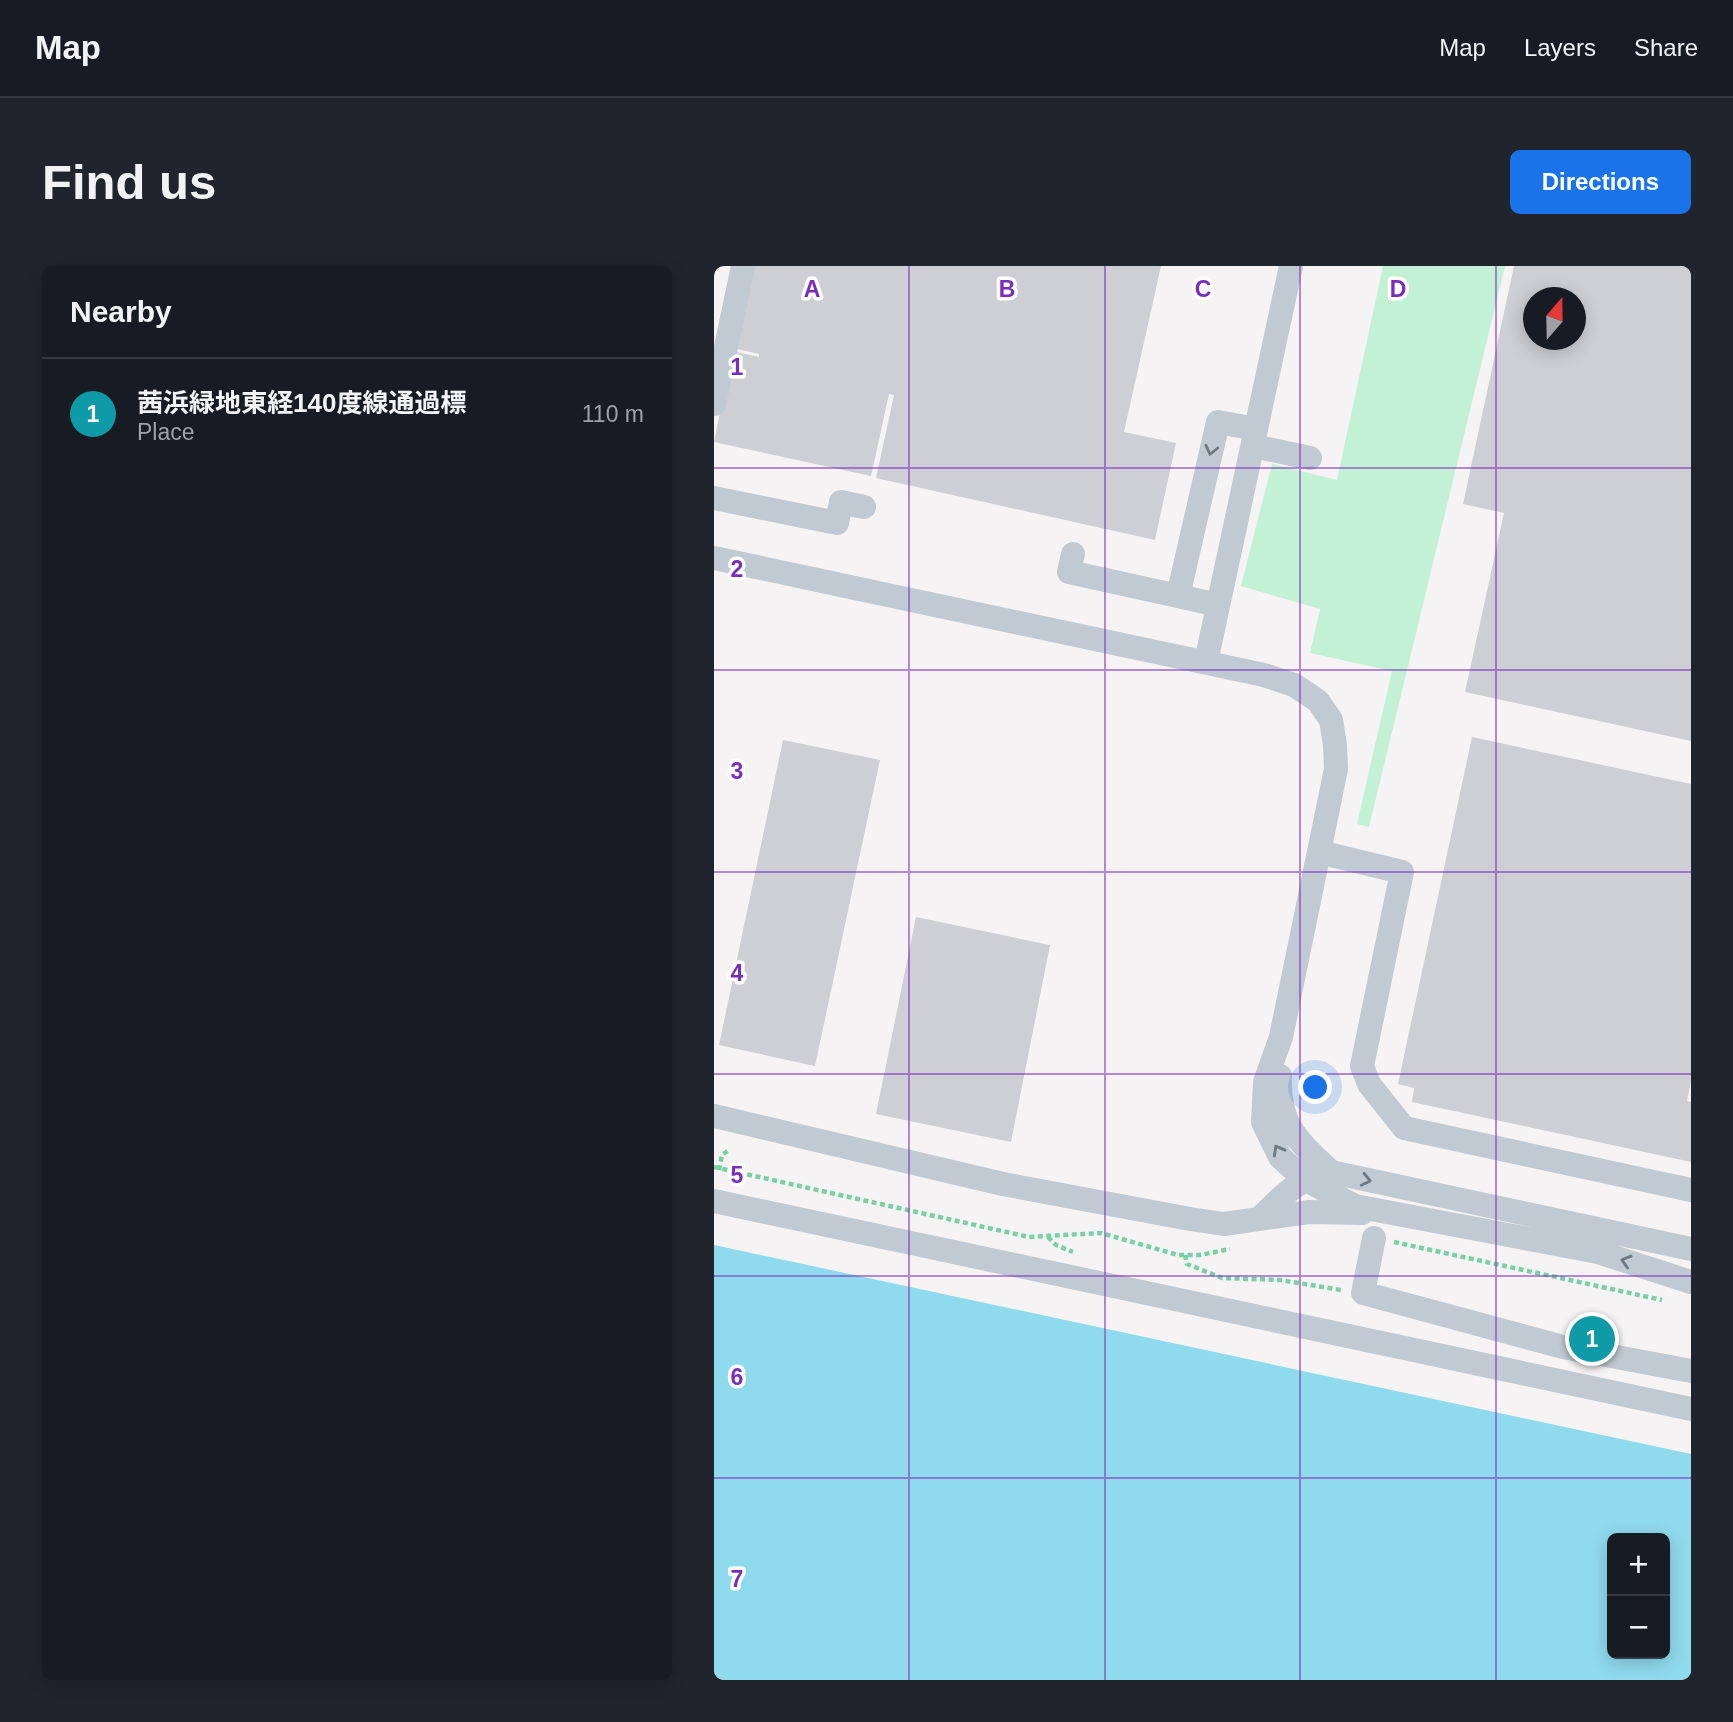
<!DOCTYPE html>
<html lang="en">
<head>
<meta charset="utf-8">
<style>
  :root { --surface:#171b24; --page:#20242c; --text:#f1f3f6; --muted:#9ea1a6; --line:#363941; --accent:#1a73e8 }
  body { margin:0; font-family:Helvetica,"Noto Sans JP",sans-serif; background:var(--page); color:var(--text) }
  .controls { position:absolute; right:21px; bottom:21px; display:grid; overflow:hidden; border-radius:10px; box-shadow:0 4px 18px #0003 }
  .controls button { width:63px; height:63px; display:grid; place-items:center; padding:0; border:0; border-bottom:2px solid var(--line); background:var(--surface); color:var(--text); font:35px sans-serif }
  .compass { position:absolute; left:809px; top:21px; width:63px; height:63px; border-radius:50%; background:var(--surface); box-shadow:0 4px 18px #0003; rotate:20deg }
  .you { position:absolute; left:602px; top:822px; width:24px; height:24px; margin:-18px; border:5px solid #fff; border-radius:50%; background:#1a73e8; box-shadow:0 0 0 10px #1a73e833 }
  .badge { display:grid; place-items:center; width:46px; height:46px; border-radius:50%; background:var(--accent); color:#fff; font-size:23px; font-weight:700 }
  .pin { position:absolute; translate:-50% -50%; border:4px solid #fff; box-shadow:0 2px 7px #0006 }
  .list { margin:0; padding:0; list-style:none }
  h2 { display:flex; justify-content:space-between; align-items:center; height:91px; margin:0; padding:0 28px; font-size:30px }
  h2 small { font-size:23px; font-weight:400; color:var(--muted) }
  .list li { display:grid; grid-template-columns:46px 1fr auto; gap:21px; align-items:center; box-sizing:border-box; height:112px; padding:0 28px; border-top:2px solid var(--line) }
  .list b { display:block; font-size:26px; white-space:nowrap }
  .list p { margin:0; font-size:23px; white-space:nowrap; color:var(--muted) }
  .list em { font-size:23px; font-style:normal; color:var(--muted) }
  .map { position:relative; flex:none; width:977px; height:1414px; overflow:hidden; border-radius:10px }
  header { display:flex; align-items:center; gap:42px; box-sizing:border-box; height:98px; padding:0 35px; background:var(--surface); border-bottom:2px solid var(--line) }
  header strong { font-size:33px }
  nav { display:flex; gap:38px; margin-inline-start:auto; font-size:24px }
  .intro { display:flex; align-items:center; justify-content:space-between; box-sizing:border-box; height:168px; padding:0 42px }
  h1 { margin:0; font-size:49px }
  .button { padding:18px 32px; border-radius:10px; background:var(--accent); color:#fff; font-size:24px; font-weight:700 }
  main { display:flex; gap:42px; padding:0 42px }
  aside { flex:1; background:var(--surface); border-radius:10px; box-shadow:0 4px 18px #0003 }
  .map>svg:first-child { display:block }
  .green { fill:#c3f1d5 }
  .water { fill:#90daee; fill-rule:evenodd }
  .building { fill:#cdcfd5; fill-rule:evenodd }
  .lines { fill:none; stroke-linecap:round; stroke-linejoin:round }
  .path { stroke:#7ad0a6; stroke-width:4.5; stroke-dasharray:5 3.5; stroke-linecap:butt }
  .minor { stroke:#c1cad2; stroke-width:24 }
  .oneway { stroke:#6e7983 }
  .grid { fill:none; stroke:#7b2cbf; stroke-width:2; stroke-opacity:0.55 }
  .grid-label { font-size:23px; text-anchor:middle; font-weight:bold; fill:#7b2cbf; stroke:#fff; stroke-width:7; stroke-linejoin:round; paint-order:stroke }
</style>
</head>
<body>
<header>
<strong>Map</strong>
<nav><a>Map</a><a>Layers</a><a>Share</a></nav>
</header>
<div class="intro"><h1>Find us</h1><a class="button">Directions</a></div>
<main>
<aside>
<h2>Nearby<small></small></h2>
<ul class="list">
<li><span class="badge" style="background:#0f9aa8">1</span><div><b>茜浜緑地東経140度線通過標</b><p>Place</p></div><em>110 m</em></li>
</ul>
</aside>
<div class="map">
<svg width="977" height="1414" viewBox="0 0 977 1414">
  <rect width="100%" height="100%" fill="#f5f3f3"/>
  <path class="green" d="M669,0H791L655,561L643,558L678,405L596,387L606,343L527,320L558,198L623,214Z"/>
  <path class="water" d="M0,979L977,1188V1414H0ZM898,1272H951V1388H898Z"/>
  <path class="building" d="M36,0H447L410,166L462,177L441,274L162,212L180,129L175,128L157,210L0,176L18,85L45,91V88L19,82Z
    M800,0H977V475L751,426L790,247L749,238ZM820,32H862V74H820Z
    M758,471L977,518V815L973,835L977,836V896L698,836L700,822L684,818Z
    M69,474L166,494L101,800L5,779Z
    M202,651L336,679L297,876L162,848Z"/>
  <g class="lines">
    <path class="path" d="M0,901L315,971L387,967L464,989H486L516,983
      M5,904L8,889L15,884
      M334,971L342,979L359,986
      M680,976L948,1034
      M471,989L473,998L508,1012L566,1014L627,1024"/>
    <path class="minor" d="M0,138L29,0
      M539,180L596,192
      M0,232L123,257L127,236L150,241
      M359,288L355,306L464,330
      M0,292L550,409L580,419L604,435L617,454L621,479L622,503L567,771L551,816L549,856L566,891L590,913L641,940L884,986L977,1016
      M504,339L464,330L504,156L542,163
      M492,396L577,0
      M605,586L688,606L648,800L655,818L690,862L977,924
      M566,810C564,859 583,874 617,906L977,983
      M0,850L289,918L476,953L510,958L595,946L648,947
      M0,935L977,1143
      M547,951C565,934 580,916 605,909
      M660,972L649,1027L849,1081L977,1105"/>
  </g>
  <defs><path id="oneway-chevron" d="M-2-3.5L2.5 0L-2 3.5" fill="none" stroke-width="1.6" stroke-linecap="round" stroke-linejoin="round" transform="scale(1.75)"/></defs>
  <g class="oneway">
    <use href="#oneway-chevron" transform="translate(497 184) rotate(103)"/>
    <use href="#oneway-chevron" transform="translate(564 884) rotate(-119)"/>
    <use href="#oneway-chevron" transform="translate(652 914) rotate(13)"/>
    <use href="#oneway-chevron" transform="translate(912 995) rotate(-163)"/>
  </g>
  <path class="grid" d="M195,0V1414M391,0V1414M586,0V1414M782,0V1414M0,202H977M0,404H977M0,606H977M0,808H977M0,1010H977M0,1212H977"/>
  <g class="grid-label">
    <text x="98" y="31">A</text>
    <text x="293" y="31">B</text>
    <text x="489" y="31">C</text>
    <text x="684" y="31">D</text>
    <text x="23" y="109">1</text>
    <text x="23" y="311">2</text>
    <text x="23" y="513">3</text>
    <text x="23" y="715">4</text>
    <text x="23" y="917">5</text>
    <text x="23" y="1119">6</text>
    <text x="23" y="1321">7</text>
  </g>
</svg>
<div class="controls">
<button>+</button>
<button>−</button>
</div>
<svg class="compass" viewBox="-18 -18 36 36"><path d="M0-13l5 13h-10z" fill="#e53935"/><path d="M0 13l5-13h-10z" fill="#9ea1a6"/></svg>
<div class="you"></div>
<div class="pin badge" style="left:878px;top:1073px;background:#0f9aa8">1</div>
</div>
</main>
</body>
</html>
